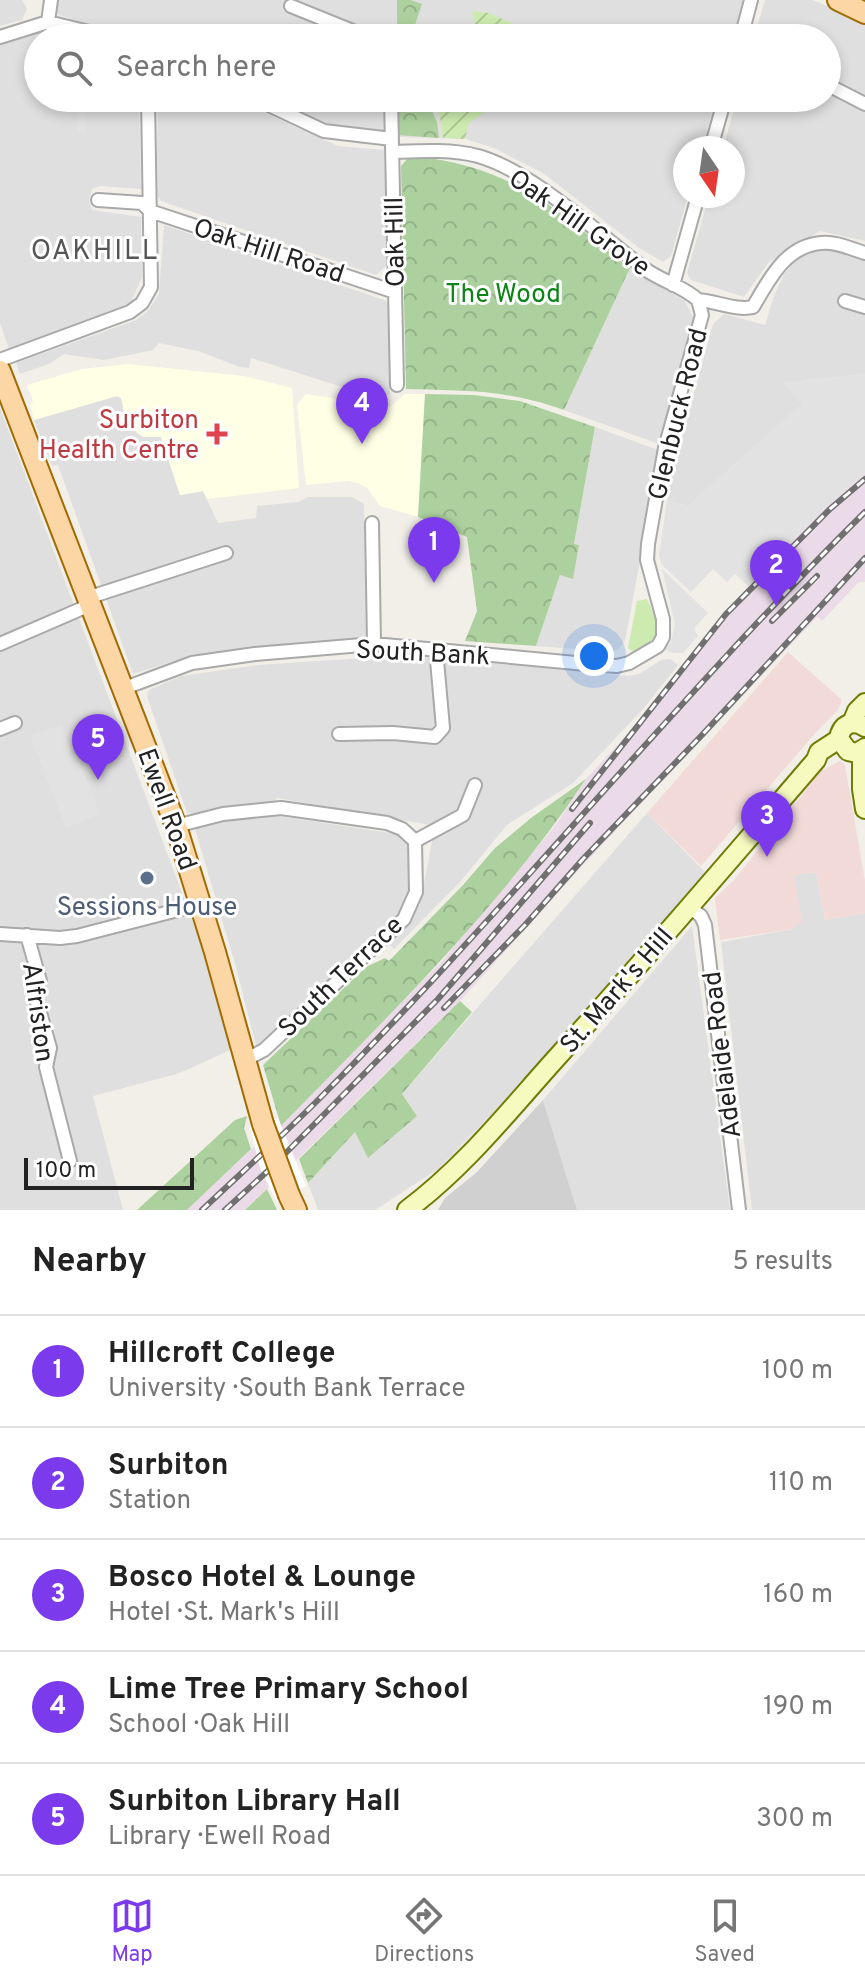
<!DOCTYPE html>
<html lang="en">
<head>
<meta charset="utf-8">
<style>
  :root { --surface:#fff; --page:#f2f2f2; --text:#222; --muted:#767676; --line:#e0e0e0; --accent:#7c3aed }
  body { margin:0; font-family:Overpass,sans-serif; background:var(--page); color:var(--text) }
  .compass { position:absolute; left:673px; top:136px; width:72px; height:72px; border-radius:50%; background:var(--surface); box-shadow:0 4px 12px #0003; rotate:167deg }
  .scale { position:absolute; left:24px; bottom:20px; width:170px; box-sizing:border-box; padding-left:8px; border:4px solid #222; border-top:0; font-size:22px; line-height:28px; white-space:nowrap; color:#222; -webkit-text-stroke:6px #fff; paint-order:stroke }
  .you { position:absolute; left:594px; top:656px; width:28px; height:28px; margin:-20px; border:6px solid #fff; border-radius:50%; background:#1a73e8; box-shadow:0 0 0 12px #1a73e833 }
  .badge { display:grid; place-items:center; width:52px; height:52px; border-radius:50%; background:var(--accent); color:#fff; font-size:26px; font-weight:700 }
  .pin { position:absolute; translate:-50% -66px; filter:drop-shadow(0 2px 4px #0008) }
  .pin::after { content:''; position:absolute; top:42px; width:28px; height:24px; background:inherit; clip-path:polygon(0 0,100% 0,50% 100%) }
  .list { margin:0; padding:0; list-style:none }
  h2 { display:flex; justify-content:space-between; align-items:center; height:104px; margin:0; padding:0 32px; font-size:34px }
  h2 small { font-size:26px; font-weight:400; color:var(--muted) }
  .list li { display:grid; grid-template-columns:52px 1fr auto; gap:24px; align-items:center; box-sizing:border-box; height:112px; padding:0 32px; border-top:2px solid var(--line) }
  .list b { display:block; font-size:30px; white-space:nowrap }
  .list p { margin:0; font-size:26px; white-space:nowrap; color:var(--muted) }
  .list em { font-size:26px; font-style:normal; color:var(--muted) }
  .icon { flex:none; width:44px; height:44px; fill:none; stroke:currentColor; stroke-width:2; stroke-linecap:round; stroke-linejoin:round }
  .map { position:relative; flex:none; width:865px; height:1210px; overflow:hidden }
  .search { position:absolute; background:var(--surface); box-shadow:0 4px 12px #0003; left:24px; right:24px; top:24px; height:88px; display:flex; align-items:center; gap:20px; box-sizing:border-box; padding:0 28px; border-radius:44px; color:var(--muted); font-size:30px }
  .sheet { height:664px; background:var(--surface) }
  nav { display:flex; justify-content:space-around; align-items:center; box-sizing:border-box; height:112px; border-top:2px solid var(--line); background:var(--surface); font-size:22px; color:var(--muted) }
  nav a { display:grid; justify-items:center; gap:4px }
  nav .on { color:var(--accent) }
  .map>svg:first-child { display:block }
  .residential { fill:#e0dfdf }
  .commercial { fill:#f2dad9 }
  .industrial { fill:#ebdbe8 }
  .education { fill:#ffffe5 }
  .religious { fill:#d0d0d0 }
  .grass { fill:#cdebb0 }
  .forest { fill:url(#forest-crowns) }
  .garden { fill:url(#garden-furrows) }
  .parking { fill:#e2e2e2 }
  .pier { fill:#fff }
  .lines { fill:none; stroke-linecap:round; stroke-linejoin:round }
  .street-casing { stroke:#a9a9a9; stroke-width:16 }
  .secondary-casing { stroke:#707d05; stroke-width:22 }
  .primary-casing { stroke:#a06b00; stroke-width:24 }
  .street { stroke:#fff; stroke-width:12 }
  .secondary { stroke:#f7fabf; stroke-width:18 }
  .primary { stroke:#fcd6a4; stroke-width:20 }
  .rail-casing { stroke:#707070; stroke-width:6 }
  .rail { stroke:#fff; stroke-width:3; stroke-dasharray:9; stroke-linecap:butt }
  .primary-bridge-casing { stroke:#a06b00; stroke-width:24; stroke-linecap:butt }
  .primary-bridge { stroke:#fcd6a4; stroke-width:20 }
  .health-dot { fill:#e0444e; stroke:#fff; stroke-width:3 }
  .service-dot { fill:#5c6f8a; stroke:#fff; stroke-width:3 }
  .labels { text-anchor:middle; stroke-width:6; stroke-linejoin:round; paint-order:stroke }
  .street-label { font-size:26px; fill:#222; stroke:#fff }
  .park-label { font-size:26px; fill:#0c8416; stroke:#fff }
  .health-label { font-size:26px; fill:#be3a42; stroke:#fff; text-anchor:end }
  .service-label { font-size:26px; fill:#4e5e75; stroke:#fff }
  .neighbourhood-label { font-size:28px; letter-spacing:2px; fill:#555; stroke:#fff }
</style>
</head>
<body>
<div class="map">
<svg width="865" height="1210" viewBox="0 0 865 1210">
  <defs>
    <pattern id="forest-crowns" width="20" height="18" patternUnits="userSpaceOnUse" patternTransform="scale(2)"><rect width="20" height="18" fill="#add19e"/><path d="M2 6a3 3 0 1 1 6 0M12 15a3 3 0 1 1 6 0" fill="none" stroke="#95b388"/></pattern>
    <pattern id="garden-furrows" width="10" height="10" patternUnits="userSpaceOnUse" patternTransform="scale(2)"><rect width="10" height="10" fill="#cdebb0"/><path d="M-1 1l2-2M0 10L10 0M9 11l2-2" fill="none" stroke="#b0c997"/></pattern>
  </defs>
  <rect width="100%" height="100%" fill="#f2efe9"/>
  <path class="residential" d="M0,0H22L27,9L22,20L0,26Z
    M59,0H745L734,38H133L59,15L57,12Z
    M765,0H812L865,21V241L820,231L769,262L744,297L691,280L687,273L709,196H733V148H723L737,98H827V38H754Z
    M51,29L84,38H38V98H139L141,189L100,186L92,189L89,201L92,210L141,217L142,277L130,304L9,349L0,323V45Z
    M158,98H232L338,146L384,150L388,264L376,275L161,201L158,197L157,150Z
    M273,98H716L702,148H685V196H688L671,256L663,262L639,248L543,173L494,148L465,139L402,137L331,127Z
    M164,225L387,301L389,308L390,395L339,386L251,358L249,368L240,367L198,351L159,343L153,350L104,360L64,354L49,364L20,374L16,363L136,320L148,311L159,293Z
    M826,250L865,258V374L784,383L803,404L688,506L667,501L676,459L713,324L724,314L765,325L774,296L784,274L796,260L810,252Z
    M630,268L685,301L693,317L691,336L659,444L564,410Z
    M117,396L121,398L129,423L161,436L180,495L203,491L218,523L256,518L257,506L298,502L308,497H352L364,504L366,638L200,656L174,661L133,674L58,465L52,466L34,420Z
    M0,408L196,930L231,1050L177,1074L93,1096L123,1210H0Z
    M595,427L661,451L625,641L619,649L612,652L536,646L560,575L573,578L578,545L574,544Z
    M411,655L627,676L639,674L661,660L670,659L678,665L644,708L573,783L507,825L460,882L394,949L389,944L404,929L420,904L435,826L277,798L275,803H260L201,815L187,813L147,696L149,690L181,676L257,665Z
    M647,813L706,873L497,1109L438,1169L375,1210H318L308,1183L356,1131L369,1157L417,1116L402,1094Z
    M271,815L397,834L406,841L412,851L410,894L404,912L261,1046L256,1045L234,960L195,829L225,818Z
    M816,872L825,920L865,913V1210H752L721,942L793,929L801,921L793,875Z
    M692,926L730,1210H577L543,1100Z"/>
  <path class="commercial" d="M788,652L842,700L838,710L818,730L701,866L647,813Z
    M840,761L845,765L865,881V913L825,920L816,872L794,875L802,921L793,929L720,940L715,898L734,880L821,771Z"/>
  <path class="industrial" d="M865,473V582H859L822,621L817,617L582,866L460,1001L245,1210H187L251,1149L281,1126L442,961L555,826L586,779L633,728L748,586L822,510Z"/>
  <path class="education" d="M128,364L244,376L292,388L299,488L207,499L203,491L180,495L161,437H143L136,432L124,412L121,398L117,396L34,420L30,404L33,401L27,385L82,369Z
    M306,394L390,407L405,394H425L418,517L380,506L367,488L358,483L349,481L306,485L297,405Z"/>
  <path class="religious" d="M543,1100L577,1210H438L445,1198L476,1173Z"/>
  <path class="grass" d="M647,599C660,628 665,634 637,654L628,648L637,601Z"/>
  <path class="forest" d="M397,0H411L422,4L415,25L414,38H397Z
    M397,98H426L437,122L439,138L398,135Z
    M429,158C522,172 560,214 630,268L564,410C504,389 468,391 406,389L401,166L407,159Z
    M425,394L474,395L520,401L595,427L574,544L579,545L573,579L560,575L536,646L465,641L477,611L467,537L418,517Z
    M586,779C500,908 388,1016 281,1126L263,1065L366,967L385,958L389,961L463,885L495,848L531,818Z
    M460,1001L472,1012L402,1094L417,1116L368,1158L355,1132L308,1183L299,1159Z
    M247,1116L244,1128L251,1149L187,1210H137L235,1120Z
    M267,1189L277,1210H245Z"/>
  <path class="garden" d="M472,11L489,13L545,38H466L476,29Z
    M432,98H504L502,108L494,105L469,123L465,139L443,138L440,117Z"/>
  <path class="parking" d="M76,98H85V133H77Z
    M865,374V473L822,510L748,586L735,574L727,582L713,569L691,592L662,565L659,555L667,501L688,506L802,404L783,383Z
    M662,569L708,613L694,628L698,636L683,653H672L665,649L671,642L675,624Z
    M61,725L73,755H77L100,814L66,828L30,735Z"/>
  <path class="pier" d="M278,1118L306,1186L277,1202L260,1168L250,1128Z"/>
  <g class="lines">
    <defs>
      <path id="street" d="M291,6L370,38
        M48,22L114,38
        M0,37L48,22L51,0
        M741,38L751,0
        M830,86L865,104
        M254,98L324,131L392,139
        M391,98L397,385
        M711,148L725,98
        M392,152C420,151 450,149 478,156C532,171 600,235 645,269C661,281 683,286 698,300
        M98,200L142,203L150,211L395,292
        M673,285L698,196
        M845,301L865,307
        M0,360L130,312L142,303L151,287L148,98
        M372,523L374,644
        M87,598L226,553
        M0,644L90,605
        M122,689L192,663L255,654L374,644L586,664L617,666L629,663L658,646L663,637V619L647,560L648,544L665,448L702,315L698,300C716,301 736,311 753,307C769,280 785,246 821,243C835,241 851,249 865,253
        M0,729L15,723
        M339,734L393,733L435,737L443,728L436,649
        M176,826L223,814L281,808L387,823L402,829L415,841L416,892L404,919L264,1050L247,1059
        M415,841L463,815L475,785
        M689,907L701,916L705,925L739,1210
        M0,934L60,938L77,936L201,904
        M27,935L40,981L33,988L50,1048L46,1067L70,1161"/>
      <path id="secondary" d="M852,723L857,711L865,703
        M865,727C853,719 841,724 839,739L848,751L857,753L865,748
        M862,751V789L865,809
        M407,1210C466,1166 511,1108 560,1054C647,957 731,859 816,760L819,752L839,739"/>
      <path id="primary" d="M838,0L865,13
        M0,371L176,826L215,952L263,1124
        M289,1195L296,1210"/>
    </defs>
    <use href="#street" class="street-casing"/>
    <use href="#secondary" class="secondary-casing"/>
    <use href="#primary" class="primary-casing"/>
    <use href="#street" class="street"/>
    <use href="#secondary" class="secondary"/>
    <use href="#primary" class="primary"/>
    <defs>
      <path id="rail" d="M772,621L817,576
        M572,809L726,614L830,509L865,479
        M444,1008L525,925L583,859L702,735L865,558
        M202,1210C240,1174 279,1139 316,1102C506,911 674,701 865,512
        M225,1210L271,1168L438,999L590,823"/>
    </defs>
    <use href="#rail" class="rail-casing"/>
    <use href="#rail" class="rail"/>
    <defs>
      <path id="primary-bridge" d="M263,1124L289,1195"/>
    </defs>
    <use href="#primary-bridge" class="primary-bridge-casing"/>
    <use href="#primary-bridge" class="primary-bridge"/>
  </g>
  <path class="health-dot" d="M213 422h8v8h8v8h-8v8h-8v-8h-8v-8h8z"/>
  <circle class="service-dot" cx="147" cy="878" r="8"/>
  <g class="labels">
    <g class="street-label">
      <text transform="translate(580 222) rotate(35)" y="9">Oak Hill Grove</text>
      <text transform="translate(394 242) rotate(-91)" y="9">Oak Hill</text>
      <text transform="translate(269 250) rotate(18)" y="9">Oak Hill Road</text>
      <text transform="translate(677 414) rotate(-76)" y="9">Glenbuck Road</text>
      <text transform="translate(423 652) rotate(3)" y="9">South Bank</text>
      <text transform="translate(168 809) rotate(70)" y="9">Ewell Road</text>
      <text transform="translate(340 976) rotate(-44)" y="9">South Terrace</text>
      <text transform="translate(616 990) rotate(-49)" y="9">St. Mark's Hill</text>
      <text transform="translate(39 1012) rotate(82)" y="9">Alfriston</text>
      <text transform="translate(721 1055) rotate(-97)" y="9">Adelaide Road</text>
    </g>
    <g class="park-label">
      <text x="503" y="302">The Wood</text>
    </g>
    <g class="health-label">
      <text x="199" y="428">Surbiton<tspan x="199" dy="30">Health Centre</tspan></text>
    </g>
    <g class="service-label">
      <text x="147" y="915">Sessions House</text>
    </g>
    <g class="neighbourhood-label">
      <text x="95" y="259">OAKHILL</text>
    </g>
  </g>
</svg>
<svg class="compass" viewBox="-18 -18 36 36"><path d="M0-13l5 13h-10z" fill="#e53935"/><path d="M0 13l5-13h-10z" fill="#767676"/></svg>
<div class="scale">100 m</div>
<div class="you"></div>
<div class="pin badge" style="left:434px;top:583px">1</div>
<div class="pin badge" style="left:776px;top:606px">2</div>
<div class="pin badge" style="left:767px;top:857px">3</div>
<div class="pin badge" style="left:362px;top:444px">4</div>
<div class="pin badge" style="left:98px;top:780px">5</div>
<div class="search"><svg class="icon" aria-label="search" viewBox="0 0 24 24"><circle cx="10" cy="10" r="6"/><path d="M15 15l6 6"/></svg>Search here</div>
</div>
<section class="sheet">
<h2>Nearby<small>5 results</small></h2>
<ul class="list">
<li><span class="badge">1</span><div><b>Hillcroft College</b><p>University · South Bank Terrace</p></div><em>100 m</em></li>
<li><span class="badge">2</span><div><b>Surbiton</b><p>Station</p></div><em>110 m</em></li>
<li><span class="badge">3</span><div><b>Bosco Hotel &amp; Lounge</b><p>Hotel · St. Mark's Hill</p></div><em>160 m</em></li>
<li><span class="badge">4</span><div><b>Lime Tree Primary School</b><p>School · Oak Hill</p></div><em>190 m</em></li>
<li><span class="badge">5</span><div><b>Surbiton Library Hall</b><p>Library · Ewell Road</p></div><em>300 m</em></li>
</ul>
</section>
<nav>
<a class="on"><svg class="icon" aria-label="map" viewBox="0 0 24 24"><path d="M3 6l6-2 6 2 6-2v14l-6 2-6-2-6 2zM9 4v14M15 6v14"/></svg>Map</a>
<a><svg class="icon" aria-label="directions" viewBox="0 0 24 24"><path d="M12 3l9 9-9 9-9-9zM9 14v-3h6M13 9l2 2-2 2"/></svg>Directions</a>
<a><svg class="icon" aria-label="saved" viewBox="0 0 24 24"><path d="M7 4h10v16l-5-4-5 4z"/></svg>Saved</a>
</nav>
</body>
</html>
